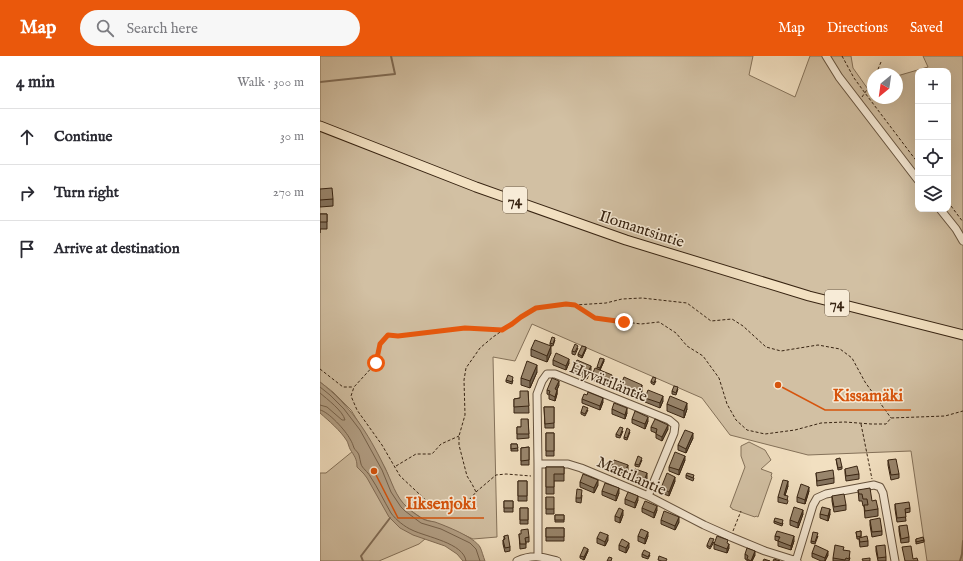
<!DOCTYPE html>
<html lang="en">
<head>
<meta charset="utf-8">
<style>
  :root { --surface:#fff; --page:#f7f7f7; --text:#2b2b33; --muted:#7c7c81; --line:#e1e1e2; --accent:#ea580c }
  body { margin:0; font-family:"IM FELL English",serif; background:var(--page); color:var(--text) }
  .controls { position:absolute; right:12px; top:12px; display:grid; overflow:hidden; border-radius:8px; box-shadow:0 4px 16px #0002 }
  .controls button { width:36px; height:36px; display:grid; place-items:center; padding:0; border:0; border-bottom:1px solid var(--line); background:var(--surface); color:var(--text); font:20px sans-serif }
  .compass { position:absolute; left:547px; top:12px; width:36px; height:36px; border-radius:50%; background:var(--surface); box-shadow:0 4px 16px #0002; rotate:209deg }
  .stop { position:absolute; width:12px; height:12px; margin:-9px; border:3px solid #ea580c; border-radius:50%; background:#fff }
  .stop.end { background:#ea580c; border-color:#fff; box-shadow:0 1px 4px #0008 }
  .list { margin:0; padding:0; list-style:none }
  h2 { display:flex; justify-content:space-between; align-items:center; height:52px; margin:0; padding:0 16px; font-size:17px }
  h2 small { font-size:13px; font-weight:400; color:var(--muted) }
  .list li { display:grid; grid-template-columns:26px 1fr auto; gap:12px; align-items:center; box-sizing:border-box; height:56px; padding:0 16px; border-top:1px solid var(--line) }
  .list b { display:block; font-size:15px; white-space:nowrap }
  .list em { font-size:13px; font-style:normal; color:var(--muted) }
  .icon { flex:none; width:22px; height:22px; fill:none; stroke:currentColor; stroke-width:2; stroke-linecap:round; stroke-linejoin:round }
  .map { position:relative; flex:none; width:643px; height:505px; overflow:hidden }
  header { display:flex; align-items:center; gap:24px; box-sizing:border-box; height:56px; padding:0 20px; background:var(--accent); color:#fff }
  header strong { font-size:19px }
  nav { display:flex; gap:22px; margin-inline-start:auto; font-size:14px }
  .search { width:280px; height:36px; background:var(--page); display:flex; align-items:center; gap:10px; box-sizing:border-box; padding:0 14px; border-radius:22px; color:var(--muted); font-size:15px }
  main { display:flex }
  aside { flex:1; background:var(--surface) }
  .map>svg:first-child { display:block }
  .green { fill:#d2c0a3; stroke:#85725a; fill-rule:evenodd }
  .water { fill:#b3a086; stroke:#826e58 }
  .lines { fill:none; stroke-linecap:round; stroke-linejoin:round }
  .shore { stroke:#76624c; stroke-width:1 }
  .stream { stroke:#826e58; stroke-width:2 }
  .minor-casing { stroke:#66533e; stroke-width:9 }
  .major-casing { stroke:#382412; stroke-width:11 }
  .path { stroke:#382412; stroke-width:1; stroke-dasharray:3 2; stroke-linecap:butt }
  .minor { stroke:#f7ebd7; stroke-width:7 }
  .major { stroke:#f2e0c1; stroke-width:9 }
  .wall { fill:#84735e; stroke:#382412 }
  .shaded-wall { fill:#6b5e4c; stroke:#382412 }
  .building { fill:#99866d; stroke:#382412 }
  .route { stroke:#ea580c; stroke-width:5 }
  .labels { text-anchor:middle; stroke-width:3; stroke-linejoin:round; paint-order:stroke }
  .shield { fill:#f7ebd7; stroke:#71604d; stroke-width:1 }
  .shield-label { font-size:15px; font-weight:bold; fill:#382412 }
  .street-label { font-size:16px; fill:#382412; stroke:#f7ebd7 }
  .leader { fill:none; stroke:#d6540d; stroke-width:1.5 }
  .callout-dot { fill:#d6540d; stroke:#f7ebd7; stroke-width:1.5 }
  .callout-label { font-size:17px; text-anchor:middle; font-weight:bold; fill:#d6540d; stroke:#f7ebd7; stroke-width:3; stroke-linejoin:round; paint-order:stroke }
</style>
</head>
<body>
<header>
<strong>Map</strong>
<div class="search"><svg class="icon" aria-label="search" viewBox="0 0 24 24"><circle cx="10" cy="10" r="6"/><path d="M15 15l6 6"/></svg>Search here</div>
<nav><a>Map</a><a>Directions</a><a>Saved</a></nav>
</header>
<main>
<aside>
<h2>4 min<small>Walk · 300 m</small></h2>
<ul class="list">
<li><svg class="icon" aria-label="ahead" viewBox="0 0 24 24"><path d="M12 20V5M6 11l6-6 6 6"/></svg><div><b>Continue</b></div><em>30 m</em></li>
<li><svg class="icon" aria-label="right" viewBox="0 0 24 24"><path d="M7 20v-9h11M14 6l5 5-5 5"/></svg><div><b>Turn right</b></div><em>270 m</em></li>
<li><svg class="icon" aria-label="arrive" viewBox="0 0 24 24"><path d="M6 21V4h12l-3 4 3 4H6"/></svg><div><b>Arrive at destination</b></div></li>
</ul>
</aside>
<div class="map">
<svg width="643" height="505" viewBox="0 0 643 505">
  <rect width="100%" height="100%" fill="#f2e0c1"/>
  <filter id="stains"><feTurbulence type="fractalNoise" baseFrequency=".005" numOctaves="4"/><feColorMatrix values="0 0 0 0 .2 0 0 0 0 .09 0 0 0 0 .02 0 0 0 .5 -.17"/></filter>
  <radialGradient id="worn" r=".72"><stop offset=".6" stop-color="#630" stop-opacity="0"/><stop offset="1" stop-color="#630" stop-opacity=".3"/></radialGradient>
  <path class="green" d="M0,0H433L429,19L475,41L490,0H531L533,12L550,36L553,34V42H577V20L608,11L603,0H643V505H607L591,395L488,399L410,379L382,342L212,268L195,305L173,301L177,481L153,483L122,469L103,463L87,452L80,444L74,434L65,412L51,387L31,354L13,336L0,326ZM598,15H628V153H598Z
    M429,386L445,394L451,404L441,413L452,417L451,420L452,421L438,461L436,460L435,461L412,453V452L410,451L425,411L421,400V390Z
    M33,395L71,463L79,471H87L105,483L99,488L59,505H0V417H6Z"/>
  <path class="water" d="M0,326C30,349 48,377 64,410C72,425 75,441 88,452C92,456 98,460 103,463C106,465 111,465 115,466C126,470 154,481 160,491C162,495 163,500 165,505H143L137,498L125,490L93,479L80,472L69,461L47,422L44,418L37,411C37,402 34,400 30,393C29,391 28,387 27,385C20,374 9,365 0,357Z"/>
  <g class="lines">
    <path class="shore" d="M0,331L10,339L24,353L40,374L62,414L71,436L81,451L85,455L101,467L121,473L150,487L156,493L160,505
      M0,337C7,343 23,355 25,364H22L7,351L0,349
      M0,354C8,355 26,375 30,383C32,386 33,389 34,392C35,394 38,396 39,399C40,402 40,405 41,408C42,412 48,416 50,420C58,432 64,445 71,457C76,464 85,471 92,474C106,481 144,487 146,505"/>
    <path class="stream" d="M0,26L75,18L71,0
      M43,505L41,500L70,462
      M640,505L642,498L643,485"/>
    <defs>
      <path id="minor" d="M506,0L519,21L598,124
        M620,153L636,173L643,185
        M218,408L217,338L222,325L227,318H235L349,364L355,369L354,377L328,440
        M218,500V408H248L261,412L328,440L384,469L411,481L445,495L477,505
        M197,505C213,498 222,501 237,505
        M476,505L493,449L497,442L506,438L554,429L560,431L563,437L575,505"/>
      <path id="major" d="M0,70L156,131L306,184L489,240L643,279"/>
    </defs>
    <use href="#minor" class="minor-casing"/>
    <use href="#major" class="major-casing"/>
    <path class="path" d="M522,0L534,22L545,37L598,107
      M556,18L561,6
      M542,41L553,25
      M628,146L643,166
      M256,249L275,262L321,268L339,266L356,277L367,290L383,300L399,322L407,348L416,364L427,374L445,378L475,374L501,367L525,366L551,368H566L571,362L625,360L643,355
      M182,274L145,272L78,280L68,279L60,288L56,307L34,331L31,340L37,354L62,389L80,420L111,449L119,451L131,450L144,447L151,442L156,436L152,428L147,420L139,389V380L145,359L144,324L146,312L160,292L173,281L192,268L201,261L216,252L246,248L255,249L286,247L302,243L322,242L367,247L391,265L412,263L423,270L446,291L461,295L498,289L520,293L532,302L545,326L571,362
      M0,313L23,331H33
      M541,368L552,423
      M76,410L96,398H112L121,388L139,380
      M156,436L176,419L186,418L211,420
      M413,475L421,455"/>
    <use href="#minor" class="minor"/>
    <use href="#major" class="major"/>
  </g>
  <path class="wall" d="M0,133L13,143V150L0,151Z
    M0,158H7V173H0V177Z
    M235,284L233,290L230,289V287Z
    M258,292L255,299L252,298V295Z
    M211,293L231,297L227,306L211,300Z
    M266,293L262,302L258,300V298Z
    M233,304L249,307L246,314L233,309Z
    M284,305L280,314L292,323L289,330L272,324V319L277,312V311Z
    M253,312L271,314L267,323L253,317Z
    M217,316L210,332L201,329V322Z
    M186,324H193L192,328L186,326Z
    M331,325H336L334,329L331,327Z
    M239,329L237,334V338L235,345L229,343V339L227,338V334Z
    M301,329L322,335L318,344L301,336Z
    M358,333L356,339L352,338V335Z
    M208,335L209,357H194V343L200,342Z
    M267,339L283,346L280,354L262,347V343Z
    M325,342L343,345L340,352L325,346Z
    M347,348L367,353L364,362L347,355Z
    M224,351H234V372H225Z
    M292,353L307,357L305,363L292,358Z
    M268,354L265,360L261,358V356Z
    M208,363L209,382L197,383V371H201Z
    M312,363L328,365L325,373L312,367Z
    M331,371L348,373L342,385L336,382V377L331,375Z
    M303,375L300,382L296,381V378Z
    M310,376L307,384L304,383V381Z
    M226,377H234V400H226Z
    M373,382L366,397L358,394V389Z
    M191,388H197L198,395H191Z
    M209,391V409H201V392Z
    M516,403L522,411V413L518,414Z
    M322,404L319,411L315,410V408Z
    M365,404L359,419L349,415V411Z
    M568,404L579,418V422L571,424L568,409Z
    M226,411H244V425H234V438H226Z
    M291,411L308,414L304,421L291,416Z
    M525,413L539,418V423L526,425L525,417Z
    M496,417L514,422V427L497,430Z
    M366,419L374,422L373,425L366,422Z
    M312,420L327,422L324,429L312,424Z
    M198,425H207V445H198Z
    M355,425L349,440L341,437V432Z
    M260,426L278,429L274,437L260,431Z
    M468,430L465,439L468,445L467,448L458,446V441Z
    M538,434L552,445L558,453V460L545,462L544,450H543L542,445H539Z
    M282,435L299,437L296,445L282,439Z
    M489,435L485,448L477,446V441Z
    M262,439L261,447L256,446V442Z
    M512,440L526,449V454L514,456L512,445Z
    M226,441L234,453V458H226Z
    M305,443L318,444L315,452L305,448Z
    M184,445H193V456H184Z
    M575,448L590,452V456L585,457L586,465L577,466L575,453Z
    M200,452H208V468H200Z
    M322,452L337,454L334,462L322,456Z
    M483,458L478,472L470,469V464Z
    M500,458H510L508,465L500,462Z
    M235,459H244V466H235Z
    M303,459L300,467L295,465V460Z
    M341,464L359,466L355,474L341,468Z
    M550,464L562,475V479L552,481L550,469Z
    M454,465L463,467L462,470L454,467Z
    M579,470L589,481V486L581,487L579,475Z
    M226,472H244V485H226Z
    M541,475V481L548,485V490L540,491L539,483H537L536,476Z
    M199,478L209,481V486H206V492L200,493Z
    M184,480L190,491V495L185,496L183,488V484L184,483Z
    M318,480H328L325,488L318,485Z
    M455,480L474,485L471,494L458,490V485L455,484Z
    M498,480L495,488L491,487V485Z
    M277,482L288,484L285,490L277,487Z
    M596,483L604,484V486L596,488Z
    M394,486L390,493L387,491V489Z
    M394,488L409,492L407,497L394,493Z
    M299,489L309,491L306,497L299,494Z
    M556,490L566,501V505H558L556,495Z
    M524,494L530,502L529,505H513V502Z
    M268,495L264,504L260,502V500Z
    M492,497L508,499L505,505H501L492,501Z
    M322,498L330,499L328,503L322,501Z
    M425,498L435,499L432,505H427V504L425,503Z"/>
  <path class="shaded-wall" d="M231,290V297L227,306V300Z
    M266,291V293L262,302V300Z
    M249,303V307L246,314V310Z
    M284,303V305L280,314V312Z
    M217,309V316L210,332V325Z
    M271,310V314L267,323V318Z
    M292,319V323L289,330V326Z
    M239,325V329L235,338V333Z
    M322,329V335L318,344V337Z
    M237,334V338L235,345V341Z
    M343,340V345L340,352V347Z
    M283,342V346L280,354V350Z
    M367,347V353L364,362V355Z
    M307,352V357L305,363V359Z
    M328,361V365L325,373V368Z
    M348,369V373L342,385V381Z
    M373,377V382L366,397V393Z
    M365,400V404L359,419V414Z
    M308,409V414L304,421V417Z
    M327,417V422L324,429V425Z
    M355,421V425L349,440V436Z
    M278,424V429L274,437V432Z
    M468,425V430L464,443V439Z
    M489,431V435L485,448V444Z
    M299,432V437L296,445V440Z
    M318,440V444L315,452V447Z
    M337,450V454L334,462V457Z
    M510,453V458L508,465V460Z
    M303,454V459L300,467V462Z
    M483,454V458L478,472V467Z
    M359,461V466L355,474V470Z
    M328,476V480L325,488V483Z
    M288,479V484L285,490V486Z
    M474,480V485L471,494V490Z
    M309,487V491L306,497V492Z
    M409,488V492L407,497V493Z
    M268,493V495L264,504V501Z
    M435,495V499L432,505H431Z
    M508,495V499L505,505V502Z"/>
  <path class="building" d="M12,132L13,143L0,144V133Z
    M0,158H7V166H0Z
    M232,281L235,282L233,288L230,287Z
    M215,284L231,290L227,300L211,293Z
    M255,288L258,290L255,296L252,295Z
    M262,290L266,291L262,300L258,298Z
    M236,297L249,303L246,310L233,304Z
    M280,302L284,303L280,312L277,311Z
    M257,304L271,310L267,318L253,312Z
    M207,305L217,309L210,325L201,322Z
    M275,312L292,319L289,326L272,319Z
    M188,319L193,321L192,326L186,324Z
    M304,321L322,329L318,337L301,329Z
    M333,321L336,322L334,327L331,325Z
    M232,322L239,325L235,333L237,334L235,341L229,338L230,335L227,334Z
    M354,330L358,331L356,337L352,335Z
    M328,334L343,340L340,347L325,342Z
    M200,335H208L209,350L194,351V343L200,342Z
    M268,336L283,342L280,350L262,343L264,338L267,339Z
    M350,340L367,347L364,355L347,348Z
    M294,347L307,352L305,359L292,353Z
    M263,350L268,352L265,358L261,356Z
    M224,351H234V367L225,368Z
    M315,355L328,361L325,368L312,363Z
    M201,363H208L209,378H197V371H201Z
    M335,363L348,369L342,381L336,378L337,373L331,371Z
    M300,371L303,372L300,380L296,378Z
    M307,372L310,374L307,382L304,381Z
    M365,374L373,377L366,393L358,389Z
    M226,377H234V395H226Z
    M191,388H197L198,392L191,393Z
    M209,391V404L201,405V392Z
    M355,396L365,400L359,414L349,411Z
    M318,400L322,402L319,409L315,408Z
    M520,402L522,411L518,412L516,403Z
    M576,403L579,418L571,419L568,404Z
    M294,404L308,409L304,417L291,411Z
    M537,410L539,418L526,420L525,413Z
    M226,411H244V418H234V431H226Z
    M315,413L327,417L324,425L312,420Z
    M513,414L514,422L497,425L496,417Z
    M347,417L355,421L349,436L341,432Z
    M367,417L374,419L373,422L366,419Z
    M263,418L278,424L274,432L260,426Z
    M463,424L468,425L464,439L468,440L467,444L458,441Z
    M198,425H207V440H198Z
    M285,427L299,432L296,440L282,435Z
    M481,428L489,431L485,444L477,441Z
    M550,432L552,445L556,444L558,453L545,455L544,449H548L547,443H543L542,438H539L538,434Z
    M257,433L262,434L261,442H256Z
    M308,436L318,440L315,447L305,443Z
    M524,438L526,449L514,451L512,440Z
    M226,441H234V453H226Z
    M184,445H193V452H184Z
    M325,445L337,450L334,457L322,452Z
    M589,446L590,452L585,453L586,461L577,462L575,448Z
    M474,451L483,454L478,467L470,464Z
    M502,451L510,453L508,460L500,458Z
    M200,452H208V464H200Z
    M299,452L303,454L300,462L295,460Z
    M344,455L359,461L355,470L341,464Z
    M235,459H244V464H235Z
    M455,462L463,464L462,468L454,465Z
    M560,462L562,475L552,476L550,464Z
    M587,469L589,481L581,483L579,470Z
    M226,472H244V481H226Z
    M208,473L209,481L205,482L206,488H200L199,478H201V474Z
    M321,473L328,476L325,483L318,480Z
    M457,475L474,480L471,490L458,485L460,481L455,480Z
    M541,475V480L537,481L536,476Z
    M280,476L288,479L285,486L277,482Z
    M493,476L498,477L495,486L491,485Z
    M188,479L190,491L185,492L183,484L185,483L184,480Z
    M397,480L408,484L407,487L409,488L407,493L394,488Z
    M547,480L548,485L540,486L539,482Z
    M603,481L604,484L596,486V483Z
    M390,482L394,483L390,491L387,489Z
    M302,483L309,487L306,492L299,489Z
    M495,489L508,495L505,502L492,497Z
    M515,489L524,491L523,494L530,495L529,503L526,502L525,504L513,502Z
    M565,489L566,501L558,502L556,490Z
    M591,490L593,503L597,502L598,505H585L582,491Z
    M264,491L268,493L264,501L260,500Z
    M427,492L435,495L431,505L427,503L428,500L425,498Z
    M324,494L330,497L328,501L322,498Z
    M339,500L347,503L346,505H342L338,504Z
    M289,501L292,502L291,505H287Z
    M550,502V505H543L542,503Z
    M444,503L450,505H443Z
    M454,503L460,505H453Z"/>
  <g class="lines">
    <path class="route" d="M56,307L60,288L68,279L78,280L145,272L182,274L192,268L201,261L216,252L246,248L255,249L275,262L304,266"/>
  </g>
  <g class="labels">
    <g class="shield">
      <rect x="183" y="131" width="24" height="26" rx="3"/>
      <rect x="505" y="234" width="24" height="26" rx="3"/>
    </g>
    <g class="shield-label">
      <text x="195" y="149">74</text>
      <text x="517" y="252">74</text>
    </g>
    <g class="street-label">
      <text transform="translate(322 172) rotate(18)" y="6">Ilomantsintie</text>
      <text transform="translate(289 325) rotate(22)" y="6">Hyväriläntie</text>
      <text transform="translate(312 419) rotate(24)" y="6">Mattilantie</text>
    </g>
  </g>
  <path class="leader" d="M458 329L505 354H591M54 415L78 462H164"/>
  <g class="callout-dot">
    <circle cx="458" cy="329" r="4"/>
    <circle cx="54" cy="415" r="4"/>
  </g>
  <g class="callout-label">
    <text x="548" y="345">Kissamäki</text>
    <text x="121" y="453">Iiksenjoki</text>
  </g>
  <rect width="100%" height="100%" filter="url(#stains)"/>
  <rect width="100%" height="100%" fill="url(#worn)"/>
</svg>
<div class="controls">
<button>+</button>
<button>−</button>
<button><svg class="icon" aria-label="locate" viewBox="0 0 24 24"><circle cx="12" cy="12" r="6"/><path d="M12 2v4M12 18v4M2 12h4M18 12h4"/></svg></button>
<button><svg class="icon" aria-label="layers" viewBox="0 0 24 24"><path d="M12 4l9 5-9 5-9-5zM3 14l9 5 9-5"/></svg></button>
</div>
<svg class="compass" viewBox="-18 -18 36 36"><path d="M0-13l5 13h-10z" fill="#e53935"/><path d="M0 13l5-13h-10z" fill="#7c7c81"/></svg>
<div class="stop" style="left:56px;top:307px"></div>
<div class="stop end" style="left:304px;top:266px"></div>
</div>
</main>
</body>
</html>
